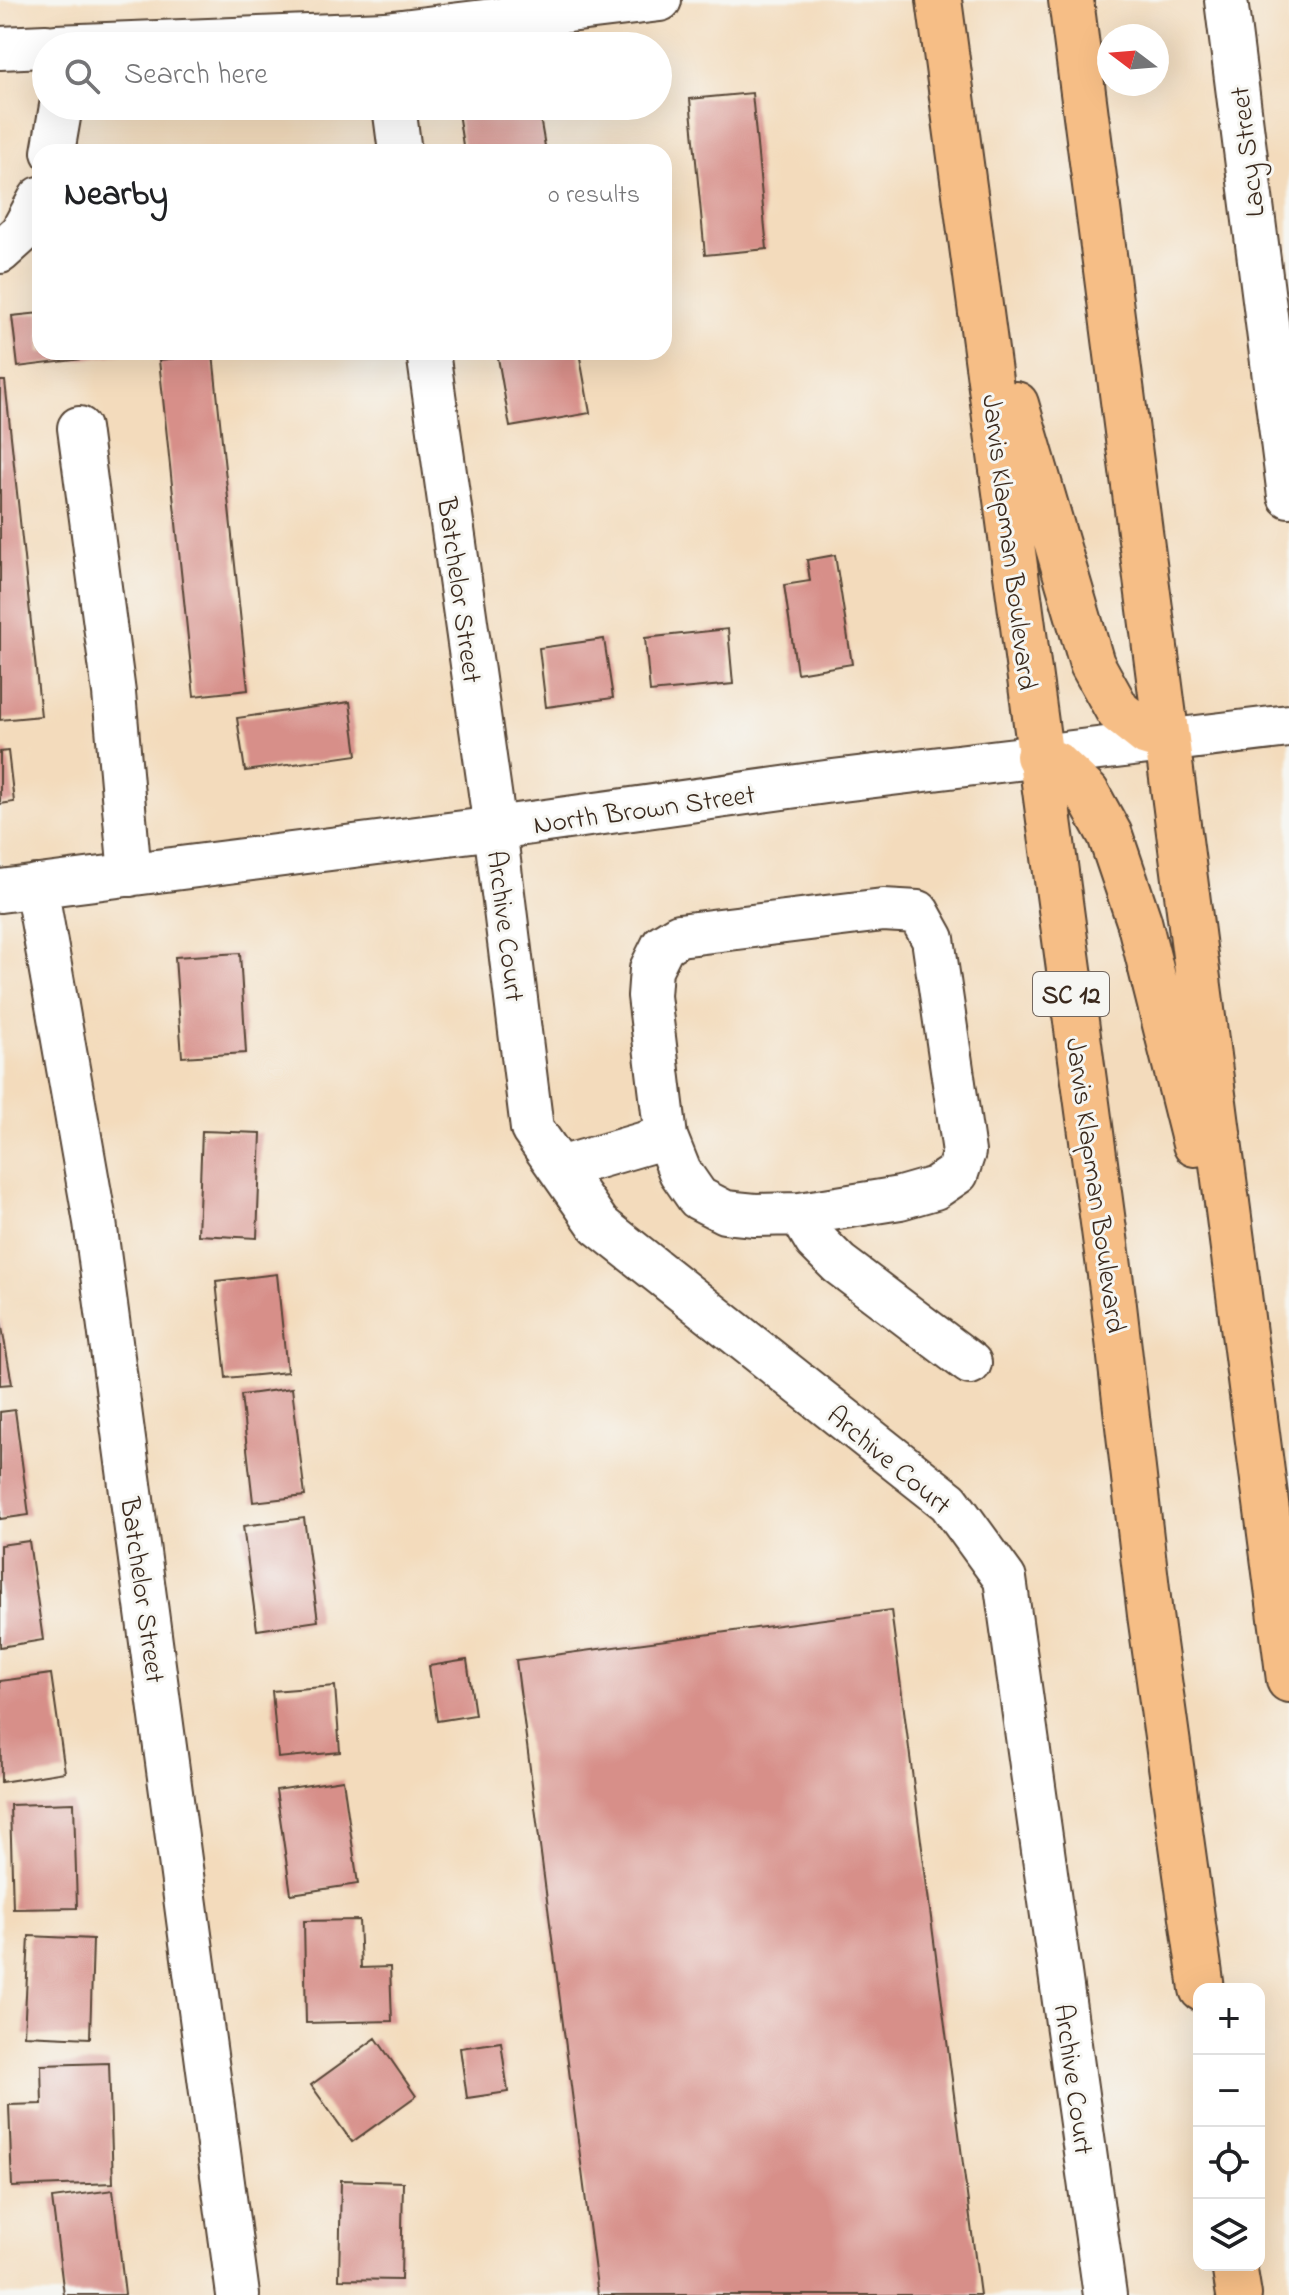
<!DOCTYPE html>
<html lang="en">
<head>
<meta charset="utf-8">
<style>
  :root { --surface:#fff; --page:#f2f2f2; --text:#202124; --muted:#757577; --line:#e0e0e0 }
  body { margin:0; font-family:"Indie Flower",sans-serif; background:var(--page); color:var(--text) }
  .controls { position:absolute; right:24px; bottom:24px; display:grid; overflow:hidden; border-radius:16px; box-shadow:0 8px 32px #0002 }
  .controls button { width:72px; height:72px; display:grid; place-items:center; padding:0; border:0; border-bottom:2px solid var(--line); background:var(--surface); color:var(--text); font:40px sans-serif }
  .compass { position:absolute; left:1097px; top:24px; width:72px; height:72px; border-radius:50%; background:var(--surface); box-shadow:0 8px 32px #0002; rotate:286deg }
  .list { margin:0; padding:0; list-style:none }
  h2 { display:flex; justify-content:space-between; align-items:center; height:104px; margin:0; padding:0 32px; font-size:34px }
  h2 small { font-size:26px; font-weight:400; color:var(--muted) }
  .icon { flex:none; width:44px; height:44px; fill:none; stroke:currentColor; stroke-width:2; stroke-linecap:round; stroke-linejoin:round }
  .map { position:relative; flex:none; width:1289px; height:2295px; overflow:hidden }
  .search { position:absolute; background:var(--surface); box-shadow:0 8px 32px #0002; left:32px; top:32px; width:640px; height:88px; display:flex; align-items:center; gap:20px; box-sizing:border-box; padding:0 28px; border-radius:44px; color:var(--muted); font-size:30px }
  .panel { position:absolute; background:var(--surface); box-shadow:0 8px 32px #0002; left:32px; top:144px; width:640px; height:216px; border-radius:24px }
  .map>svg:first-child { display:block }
  .building { fill:#d78f89 }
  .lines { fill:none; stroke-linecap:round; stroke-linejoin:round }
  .minor-casing { stroke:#574536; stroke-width:46 }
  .highway-casing { stroke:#574536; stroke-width:48 }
  .minor { stroke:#fff; stroke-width:42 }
  .highway { stroke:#f6be86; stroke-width:44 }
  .labels { text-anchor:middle; stroke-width:6; stroke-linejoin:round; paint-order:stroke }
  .shield { fill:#f6f6f2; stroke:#73675e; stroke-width:2 }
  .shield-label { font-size:26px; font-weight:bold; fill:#3b2a1e }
  .street-label { font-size:28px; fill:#3b2a1e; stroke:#f6f6f2 }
</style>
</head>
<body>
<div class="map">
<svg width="1289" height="2295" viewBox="0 0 1289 2295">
  <rect width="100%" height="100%" fill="#f6f6f2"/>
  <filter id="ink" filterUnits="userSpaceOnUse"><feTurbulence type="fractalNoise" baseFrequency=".0125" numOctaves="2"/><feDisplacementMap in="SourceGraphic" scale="16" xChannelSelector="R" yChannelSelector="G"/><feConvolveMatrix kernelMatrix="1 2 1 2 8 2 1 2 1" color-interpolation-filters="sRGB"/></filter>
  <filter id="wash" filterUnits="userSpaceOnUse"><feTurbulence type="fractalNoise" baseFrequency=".006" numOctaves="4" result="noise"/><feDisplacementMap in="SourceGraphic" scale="32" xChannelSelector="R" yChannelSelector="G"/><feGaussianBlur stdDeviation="1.8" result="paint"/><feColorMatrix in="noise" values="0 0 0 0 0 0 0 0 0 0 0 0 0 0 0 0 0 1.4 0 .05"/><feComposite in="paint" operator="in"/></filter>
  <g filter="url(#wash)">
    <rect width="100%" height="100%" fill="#f3dbbc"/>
    <g id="blocks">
      <path class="building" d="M752,93L767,249L705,255L690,99Z
        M457,106H538L546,152H464Z
        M40,313V352L123,354L18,367L12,316Z
        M497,352H579L590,413L510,427Z
        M213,354L248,690L194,696L159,360Z
        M0,381H5L41,716L0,720Z
        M835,555L852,664L797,673L784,585L810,581L807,560Z
        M728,629L733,684L650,692L645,638Z
        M604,639L613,698L546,707L539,648Z
        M350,702L357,755L245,771L237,718Z
        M8,751L14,802L0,804V752Z
        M240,953L246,1053L182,1057L175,957Z
        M202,1131L261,1133L257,1238L198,1235Z
        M277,1274L287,1372L226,1378L216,1281Z
        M0,1316L12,1384L0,1385Z
        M292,1388L305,1496L253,1502L241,1395Z
        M15,1410L29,1515L0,1519V1412Z
        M304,1518L318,1621L257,1630L243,1526Z
        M29,1541L43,1640L0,1647V1545Z
        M891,1610L980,2295H598L516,1660Z
        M467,1660L475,1715L437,1721L429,1666Z
        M51,1674L65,1772L1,1782L0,1681Z
        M335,1686L340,1752L278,1758L272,1691Z
        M343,1780L358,1884L291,1894L276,1790Z
        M74,1803L77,1908L13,1909L10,1805Z
        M359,1920L361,1968L390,1967L392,2021L306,2023L304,1921Z
        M29,1936L93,1939L90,2038L24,2035Z
        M376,2038L416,2096L352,2142L311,2085Z
        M501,2042L508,2092L467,2098L460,2048Z
        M109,2063L113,2183L12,2187L9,2105L42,2104L41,2065Z
        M341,2180L403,2182L401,2280L339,2279Z
        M113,2190L125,2295H64L52,2198Z"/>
    </g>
  </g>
  <g filter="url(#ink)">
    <use href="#blocks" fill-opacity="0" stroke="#574536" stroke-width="2"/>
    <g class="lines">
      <defs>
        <path id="minor" d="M1226,0L1289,496
          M56,46L385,33L660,0
          M0,48L46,46
          M394,106L400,152
          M53,152L61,106
          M0,252L21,233L40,198
          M428,352L495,828L532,1129L599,1225L949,1502L1005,1579L1105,2295
          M79,428L114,693L130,875
          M36,886L95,1222L238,2295
          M0,891L495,828L833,781L1289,726
          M883,910L918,912L933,939L964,1152L957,1173L935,1188L900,1198L800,1214L755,1215L725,1212L698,1198L680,1172L666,1137L649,996L651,969L663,945L679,935Z
          M560,1168L666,1137
          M800,1214L816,1241L839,1264L970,1363"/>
        <path id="highway" d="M939,0L1113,1297L1150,1615L1202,1989
          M1071,0L1289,1680
          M1016,404L1092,664L1118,711L1147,734L1167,740
          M1038,756L1056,764L1087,793L1110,835L1139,921L1195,1144
          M1234,2265L1239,2295"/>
      </defs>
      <use href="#minor" class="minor-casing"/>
      <use href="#highway" class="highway-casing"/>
      <use href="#minor" class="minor"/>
      <use href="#highway" class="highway"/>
    </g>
  </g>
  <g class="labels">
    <rect class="shield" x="1033" y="972" width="76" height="44" rx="6"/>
    <g class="shield-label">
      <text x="1071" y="1003">SC 12</text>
    </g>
    <g class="street-label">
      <text transform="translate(1246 152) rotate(-97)" y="10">Lacy Street</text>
      <text transform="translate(1011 542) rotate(83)" y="10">Jarvis Klapman Boulevard</text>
      <text transform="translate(461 590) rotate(82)" y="10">Batchelor Street</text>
      <text transform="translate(644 808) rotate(-8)" y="10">North Brown Street</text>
      <text transform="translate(507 926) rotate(83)" y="10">Archive Court</text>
      <text transform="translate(1097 1185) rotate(82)" y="10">Jarvis Klapman Boulevard</text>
      <text transform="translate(890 1459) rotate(40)" y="10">Archive Court</text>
      <text transform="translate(144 1590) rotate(82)" y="10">Batchelor Street</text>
      <text transform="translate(1075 2079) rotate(82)" y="10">Archive Court</text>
    </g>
  </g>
</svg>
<div class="controls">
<button>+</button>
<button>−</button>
<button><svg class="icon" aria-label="locate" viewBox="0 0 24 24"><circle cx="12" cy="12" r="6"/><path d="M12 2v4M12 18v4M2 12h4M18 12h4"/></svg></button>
<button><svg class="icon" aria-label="layers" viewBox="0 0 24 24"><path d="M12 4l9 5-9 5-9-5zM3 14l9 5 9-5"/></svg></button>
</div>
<svg class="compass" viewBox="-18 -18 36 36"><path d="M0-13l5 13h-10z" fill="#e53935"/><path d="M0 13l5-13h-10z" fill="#757577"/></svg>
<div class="search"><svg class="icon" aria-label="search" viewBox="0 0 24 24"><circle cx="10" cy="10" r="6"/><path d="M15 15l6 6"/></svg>Search here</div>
<section class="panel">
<h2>Nearby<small>0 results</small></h2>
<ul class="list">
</ul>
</section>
</div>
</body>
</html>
